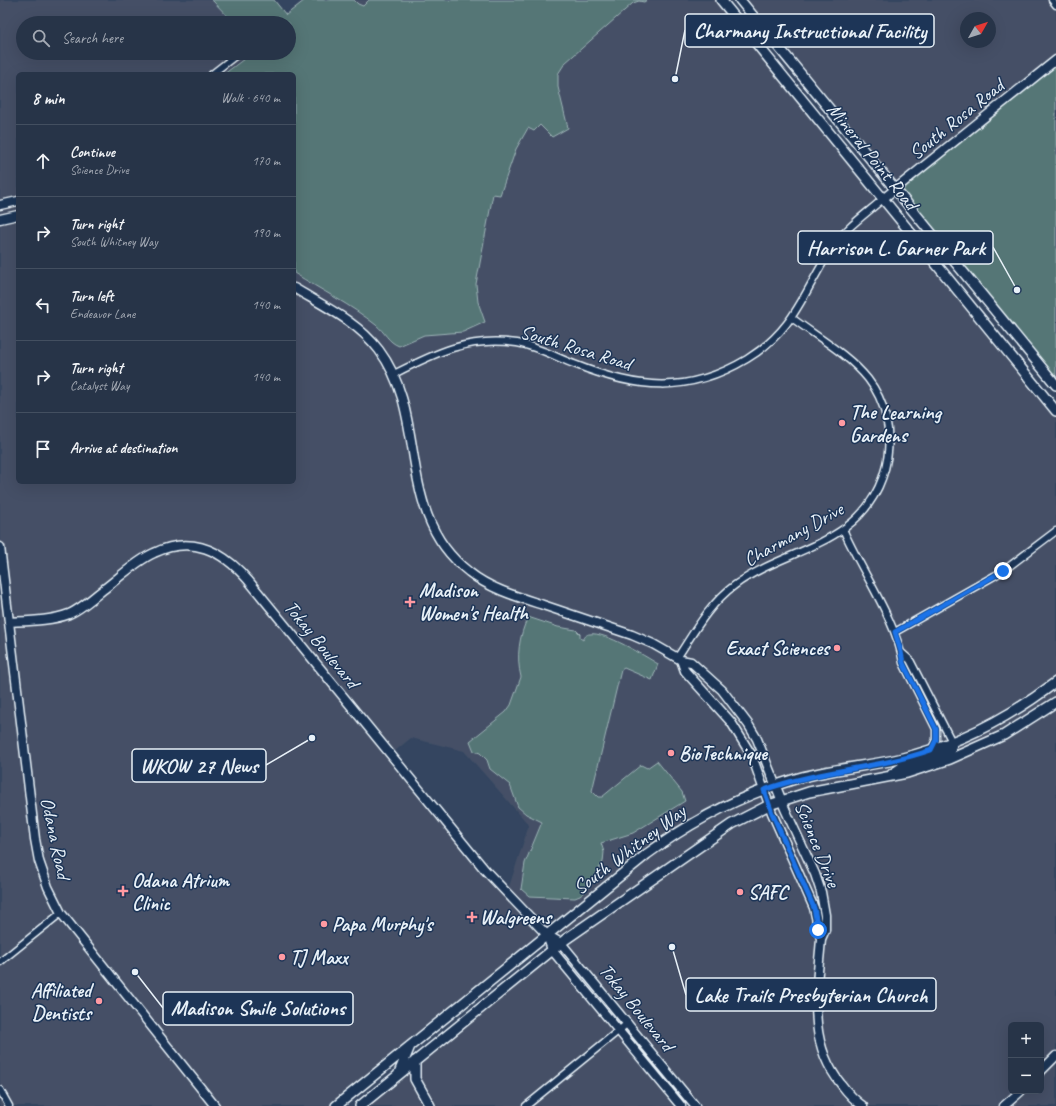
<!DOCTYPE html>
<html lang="en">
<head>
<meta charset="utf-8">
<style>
  :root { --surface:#273448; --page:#333f52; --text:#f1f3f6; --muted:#a4aab4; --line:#434f60 }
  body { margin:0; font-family:Caveat,sans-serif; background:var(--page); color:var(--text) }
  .controls { position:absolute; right:12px; bottom:12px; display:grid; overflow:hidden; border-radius:6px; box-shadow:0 4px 16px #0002 }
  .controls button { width:36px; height:36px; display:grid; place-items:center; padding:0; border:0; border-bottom:1px solid var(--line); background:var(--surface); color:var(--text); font:20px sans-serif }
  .compass { position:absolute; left:960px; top:12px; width:36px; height:36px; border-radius:50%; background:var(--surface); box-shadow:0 4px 16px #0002; rotate:51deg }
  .stop { position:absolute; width:12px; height:12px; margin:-9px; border:3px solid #1a73e8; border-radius:50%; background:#fff }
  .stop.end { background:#1a73e8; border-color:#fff; box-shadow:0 1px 4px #0008 }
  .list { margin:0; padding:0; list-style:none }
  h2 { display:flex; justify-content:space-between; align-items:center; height:52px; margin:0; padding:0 16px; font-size:17px }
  h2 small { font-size:13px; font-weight:400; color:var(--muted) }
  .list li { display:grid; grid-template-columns:26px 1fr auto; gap:12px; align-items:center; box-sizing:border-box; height:72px; padding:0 16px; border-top:1px solid var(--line) }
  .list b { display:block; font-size:15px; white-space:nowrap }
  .list p { margin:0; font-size:13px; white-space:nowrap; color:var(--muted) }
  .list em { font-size:13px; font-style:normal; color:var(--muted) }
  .icon { flex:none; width:22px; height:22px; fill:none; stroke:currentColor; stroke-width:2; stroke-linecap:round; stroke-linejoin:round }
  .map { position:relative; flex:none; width:1056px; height:1106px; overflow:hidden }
  .search { position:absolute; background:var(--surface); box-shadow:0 4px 16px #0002; left:16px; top:16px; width:280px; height:44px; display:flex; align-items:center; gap:10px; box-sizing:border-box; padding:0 14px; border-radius:22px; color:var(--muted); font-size:15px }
  .panel { position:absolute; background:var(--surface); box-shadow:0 4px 16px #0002; left:16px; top:72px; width:280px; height:412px; border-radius:6px }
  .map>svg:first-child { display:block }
  .built { fill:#445066; fill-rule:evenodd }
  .green { fill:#547676; stroke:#9eb4b7 }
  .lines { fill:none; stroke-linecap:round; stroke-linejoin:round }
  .minor-casing { stroke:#e8f1f8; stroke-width:9 }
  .tertiary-casing { stroke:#e8f1f8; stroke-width:11 }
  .secondary-casing { stroke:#e8f1f8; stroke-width:12 }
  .minor { stroke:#1d3557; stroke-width:6 }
  .tertiary { stroke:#1d3557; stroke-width:8 }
  .secondary { stroke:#1d3557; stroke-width:9 }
  .route { stroke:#1a73e8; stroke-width:5 }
  .poi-dot { fill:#ff9aa2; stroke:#1d3557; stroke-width:1.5 }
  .labels { text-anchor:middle; stroke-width:3; stroke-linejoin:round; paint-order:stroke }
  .street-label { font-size:20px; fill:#e8f1f8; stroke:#1d3557 }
  .poi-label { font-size:20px; font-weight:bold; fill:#e8f1f8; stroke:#1d3557; text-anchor:start }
  .leader { fill:none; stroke:#e8f1f8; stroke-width:1.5 }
  .callout-dot { fill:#e8f1f8; stroke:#1d3557; stroke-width:1.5 }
  .callout { fill:#1d3557; stroke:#e8f1f8; stroke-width:1.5 }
  .callout-label { font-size:21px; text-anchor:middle; font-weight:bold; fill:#e8f1f8 }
</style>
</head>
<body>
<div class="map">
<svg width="1056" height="1106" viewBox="0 0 1056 1106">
  <rect width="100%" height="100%" fill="#344560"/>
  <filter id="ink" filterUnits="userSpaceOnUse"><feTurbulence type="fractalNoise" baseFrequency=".025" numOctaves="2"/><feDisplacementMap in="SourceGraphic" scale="8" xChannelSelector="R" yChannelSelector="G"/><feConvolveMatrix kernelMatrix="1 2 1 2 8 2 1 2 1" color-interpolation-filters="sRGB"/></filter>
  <g filter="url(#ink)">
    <path class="built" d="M0,0H275L286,14L303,0H721L1056,411V1106H695L561,943L545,936L336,1106H0ZM23,23H289V53H23ZM18,74H294V482H18ZM411,738L464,751L529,825L507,893L390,755ZM1011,1025H1041V1091H1011Z
      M740,0H1052L1056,5V60L895,189ZM966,18H990V42H966Z
      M552,950L681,1106H359Z"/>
    <path class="green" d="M212,0H274L286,15L305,0H354L358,4L363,6L369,0H647L644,2L639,1L633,3L565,63L558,74V87L568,128L552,137L540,125L534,131L528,128L516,149L500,195L493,194L476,284L478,302L485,322L463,332L424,335L399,346C388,342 385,332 376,325C351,305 321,290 294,273V74H224L252,53H289V23H234Z
      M1056,60V385L895,189Z
      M528,617L558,627L576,630L580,634V638L583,640C585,637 586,634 590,634C604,631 645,656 658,664L652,680L624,668L621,670L592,791L598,797H602L641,765L647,768L657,761L682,792L685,801L633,833L601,843L604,852L603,862L586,891L580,896L575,898L529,896L521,889L525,863L542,822L526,814L518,807L510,785L490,769L487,760L480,753L474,751L470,741L506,712L511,705L521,677C516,657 519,636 528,617Z"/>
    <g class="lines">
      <defs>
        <path id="minor" d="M1052,0L1056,5
          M212,74L239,53
          M394,374C435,353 469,336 517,343C536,346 556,357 574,364C636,389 687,395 747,359C796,329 803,292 832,248C845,228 866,214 884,198
          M843,529C860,569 897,621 903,663L936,729V740L931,750
          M895,632L1003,571L1056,531
          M901,652L910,660L952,742
          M677,658C694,632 710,603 735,585C769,560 812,552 846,527C892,494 903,424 868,379C848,354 817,337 792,318
          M0,962L61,913
          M0,1090L9,1106
          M526,1106L628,1023"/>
        <path id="tertiary" d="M884,198L1056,60
          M0,205L18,201
          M0,219L18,215
          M294,288C324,306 358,322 379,350C430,418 394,514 469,572C490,589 518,597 543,605C573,615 602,625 632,635L653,644L681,660L691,662L722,690L748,724L757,739L785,809L815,874L821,892L825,915V930L821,939C817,990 806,1041 841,1084C847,1092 854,1100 863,1106
          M0,547L35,839L39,861L48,887L61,913L215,1106
          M9,622C28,621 51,621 69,614C81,609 94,597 104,589C120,577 136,561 154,553C192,535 222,550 248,580L485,870L547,935L561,943L695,1106
          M681,660L685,671L731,722L752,756L772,813L814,908L821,939
          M547,935L552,950L681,1106
          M1041,1071L1056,1056
          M1004,1106L1021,1091"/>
        <path id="secondary" d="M721,0L1056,411
          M740,0L1056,385
          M892,774L907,764L939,755L951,749L952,742
          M415,1061V1079L430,1106
          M399,1073L410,1046
          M336,1106L647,854C692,821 739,796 792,780C827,769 864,767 899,759C957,745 1009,718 1056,682
          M360,1106L566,939L732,824L769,805L809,792L907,773L950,759L1004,735L1056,702"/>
      </defs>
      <use href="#minor" class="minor-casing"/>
      <use href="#tertiary" class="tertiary-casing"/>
      <use href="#secondary" class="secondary-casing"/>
      <use href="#minor" class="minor"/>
      <use href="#tertiary" class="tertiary"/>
      <use href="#secondary" class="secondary"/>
    </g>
  </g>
  <g class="lines" filter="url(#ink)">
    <path class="route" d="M818,930L814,908L772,813L764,790C819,770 877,769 931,750L936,740V729L903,663L901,652L895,632L1003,571"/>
  </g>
  <g class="poi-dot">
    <circle cx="842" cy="423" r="4"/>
    <path d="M408 596h4v4h4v4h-4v4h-4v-4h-4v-4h4z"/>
    <circle cx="837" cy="648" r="4"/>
    <circle cx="671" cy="753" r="4"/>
    <path d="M121 885h4v4h4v4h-4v4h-4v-4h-4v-4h4z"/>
    <circle cx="740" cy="892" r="4"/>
    <path d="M470 911h4v4h4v4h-4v4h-4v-4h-4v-4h4z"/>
    <circle cx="324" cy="924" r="4"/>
    <circle cx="282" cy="957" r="4"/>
    <circle cx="99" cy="1001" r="4"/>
  </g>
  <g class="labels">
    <g class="street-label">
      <text transform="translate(956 119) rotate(-39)" y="7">South Rosa Road</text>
      <text transform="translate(873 156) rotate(51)" y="7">Mineral Point Road</text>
      <text transform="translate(576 347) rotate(17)" y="7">South Rosa Road</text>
      <text transform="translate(793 534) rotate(-29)" y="7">Charmany Drive</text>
      <text transform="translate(322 644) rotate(51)" y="7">Tokay Boulevard</text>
      <text transform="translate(56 838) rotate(78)" y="7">Odana Road</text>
      <text transform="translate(818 844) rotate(68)" y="7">Science Drive</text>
      <text transform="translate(629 849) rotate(-37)" y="7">South Whitney Way</text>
      <text transform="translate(637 1007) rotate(51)" y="7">Tokay Boulevard</text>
    </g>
    <g class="poi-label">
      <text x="850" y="419">The Learning<tspan x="850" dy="23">Gardens</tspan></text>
      <text x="419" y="597">Madison<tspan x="419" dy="23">Women's Health</tspan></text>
      <text x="829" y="655" text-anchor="end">Exact Sciences</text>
      <text x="679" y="760">BioTechnique</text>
      <text x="132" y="887">Odana Atrium<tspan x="132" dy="23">Clinic</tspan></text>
      <text x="748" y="899">SAFC</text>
      <text x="480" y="924">Walgreens</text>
      <text x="332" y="931">Papa Murphy's</text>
      <text x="290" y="964">TJ Maxx</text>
      <text x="91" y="997" text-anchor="end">Affiliated<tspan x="91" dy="23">Dentists</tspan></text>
    </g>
  </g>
  <path class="leader" d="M675 79L685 30M1017 290L993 247M312 738L266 765M672 947L686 995M135 972L163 1008"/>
  <g class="callout-dot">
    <circle cx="675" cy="79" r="4"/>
    <circle cx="1017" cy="290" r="4"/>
    <circle cx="312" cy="738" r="4"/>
    <circle cx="672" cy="947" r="4"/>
    <circle cx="135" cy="972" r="4"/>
  </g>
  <g class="callout">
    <rect x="685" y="14" width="249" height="33" rx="4"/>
    <rect x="798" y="231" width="195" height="33" rx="4"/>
    <rect x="132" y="749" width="134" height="33" rx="4"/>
    <rect x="686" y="978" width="250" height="33" rx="4"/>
    <rect x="163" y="992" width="190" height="33" rx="4"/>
  </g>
  <g class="callout-label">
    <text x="810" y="38">Charmany Instructional Facility</text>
    <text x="896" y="255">Harrison L. Garner Park</text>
    <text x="199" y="773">WKOW 27 News</text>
    <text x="811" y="1002">Lake Trails Presbyterian Church</text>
    <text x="258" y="1015">Madison Smile Solutions</text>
  </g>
</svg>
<div class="controls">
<button>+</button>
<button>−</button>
</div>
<svg class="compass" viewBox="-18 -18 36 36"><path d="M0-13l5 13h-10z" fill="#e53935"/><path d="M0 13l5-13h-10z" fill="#a4aab4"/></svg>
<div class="stop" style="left:818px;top:930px"></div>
<div class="stop end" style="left:1003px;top:571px"></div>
<div class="search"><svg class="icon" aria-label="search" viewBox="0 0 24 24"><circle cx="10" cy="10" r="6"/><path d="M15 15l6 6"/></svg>Search here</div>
<section class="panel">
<h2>8 min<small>Walk · 640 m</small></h2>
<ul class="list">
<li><svg class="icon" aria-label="ahead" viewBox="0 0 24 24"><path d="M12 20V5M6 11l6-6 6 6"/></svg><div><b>Continue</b><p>Science Drive</p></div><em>170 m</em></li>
<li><svg class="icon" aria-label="right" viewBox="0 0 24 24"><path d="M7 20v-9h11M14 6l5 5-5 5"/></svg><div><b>Turn right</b><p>South Whitney Way</p></div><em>190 m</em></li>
<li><svg class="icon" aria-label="left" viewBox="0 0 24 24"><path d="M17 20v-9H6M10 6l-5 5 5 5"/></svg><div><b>Turn left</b><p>Endeavor Lane</p></div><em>140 m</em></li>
<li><svg class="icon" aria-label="right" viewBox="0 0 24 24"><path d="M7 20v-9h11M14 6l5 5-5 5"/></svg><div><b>Turn right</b><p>Catalyst Way</p></div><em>140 m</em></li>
<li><svg class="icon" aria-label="arrive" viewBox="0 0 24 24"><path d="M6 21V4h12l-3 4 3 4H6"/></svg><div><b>Arrive at destination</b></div></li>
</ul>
</section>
</div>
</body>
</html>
